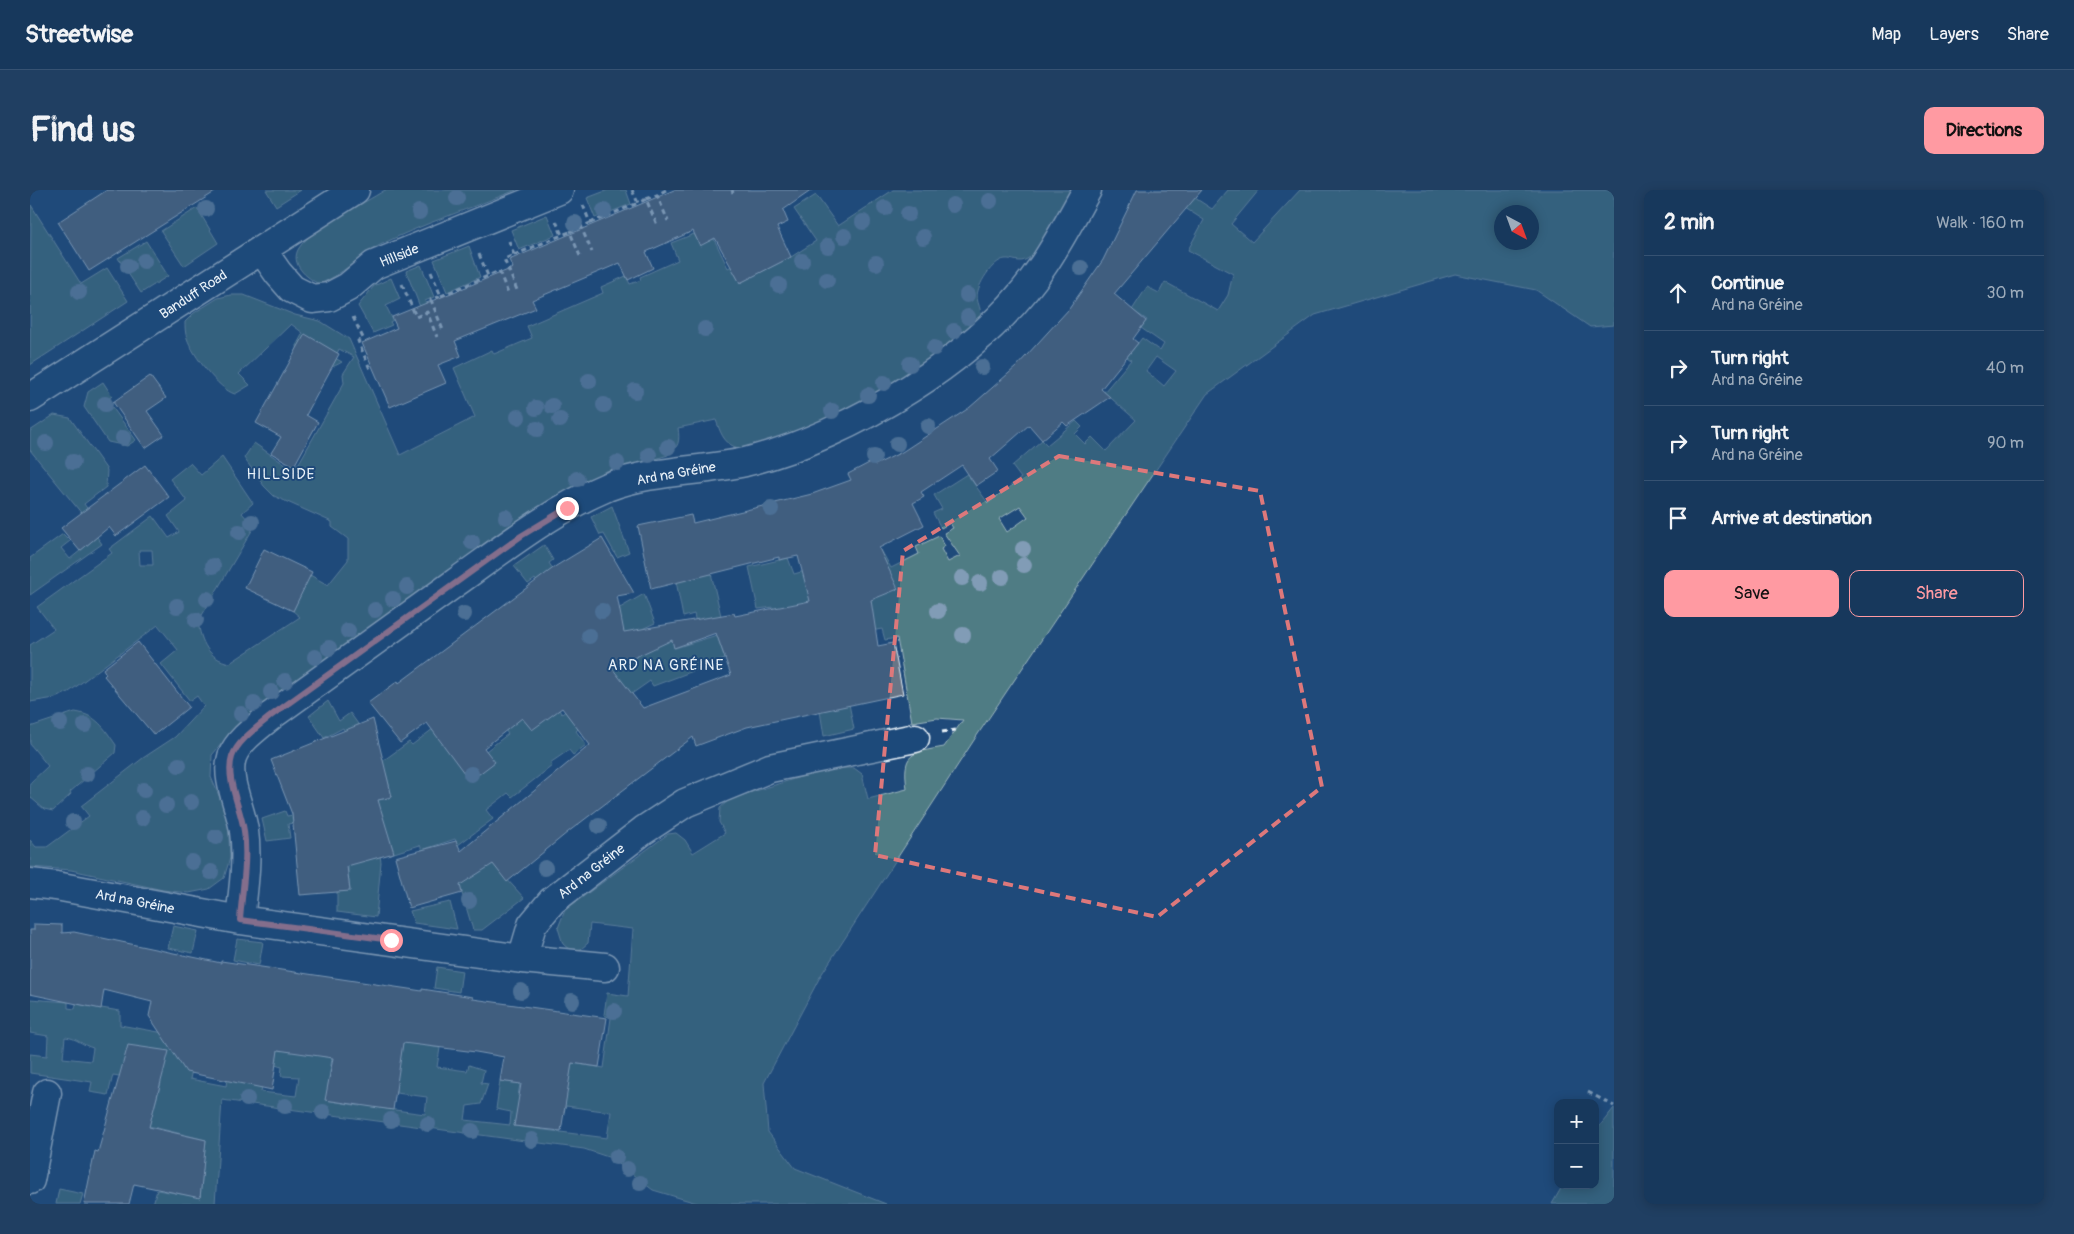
<!DOCTYPE html>
<html lang="en">
<head>
<meta charset="utf-8">
<style>
  :root { --surface:#17385c; --page:#203f62; --text:#f1f3f6; --muted:#9eacbb; --line:#365272; --accent:#ff9aa2 }
  body { margin:0; font-family:Pangolin,sans-serif; background:var(--page); color:var(--text) }
  .controls { position:absolute; right:15px; bottom:15px; display:grid; overflow:hidden; border-radius:10px; box-shadow:0 2px 12px #0003 }
  .controls button { width:45px; height:45px; display:grid; place-items:center; padding:0; border:0; border-bottom:1px solid var(--line); background:var(--surface); color:var(--text); font:25px sans-serif }
  .compass { position:absolute; left:1464px; top:15px; width:45px; height:45px; border-radius:50%; background:var(--surface); box-shadow:0 2px 12px #0003; rotate:139deg }
  .stop { position:absolute; width:15px; height:15px; margin:-11px; border:4px solid #ff9aa2; border-radius:50%; background:#fff }
  .stop.end { background:#ff9aa2; border-color:#fff; box-shadow:0 1px 5px #0008 }
  .list { margin:0; padding:0; list-style:none }
  h2 { display:flex; justify-content:space-between; align-items:center; height:65px; margin:0; padding:0 20px; font-size:21px }
  h2 small { font-size:16px; font-weight:400; color:var(--muted) }
  .list li { display:grid; grid-template-columns:32px 1fr auto; gap:15px; align-items:center; box-sizing:border-box; height:75px; padding:0 20px; border-top:1px solid var(--line) }
  .list b { display:block; font-size:19px; white-space:nowrap }
  .list p { margin:0; font-size:16px; white-space:nowrap; color:var(--muted) }
  .list em { font-size:16px; font-style:normal; color:var(--muted) }
  .actions { display:flex; gap:10px; padding:15px 20px }
  .actions a { flex:1; padding:11px 0; border:1px solid var(--accent); border-radius:10px; text-align:center; font-size:18px; color:var(--accent) }
  .actions .main { background:var(--accent); color:#111 }
  .icon { flex:none; width:28px; height:28px; fill:none; stroke:currentColor; stroke-width:2; stroke-linecap:round; stroke-linejoin:round }
  .map { position:relative; flex:none; width:1584px; height:1014px; overflow:hidden; border-radius:10px }
  header { display:flex; align-items:center; gap:30px; box-sizing:border-box; height:70px; padding:0 25px; background:var(--surface); border-bottom:1px solid var(--line) }
  header strong { font-size:24px }
  nav { display:flex; gap:28px; margin-inline-start:auto; font-size:18px }
  .intro { display:flex; align-items:center; justify-content:space-between; box-sizing:border-box; height:120px; padding:0 30px }
  h1 { margin:0; font-size:35px }
  .button { padding:12px 22px; border-radius:10px; background:var(--accent); color:#111; font-size:18px; font-weight:700 }
  main { display:flex; gap:30px; padding:0 30px }
  aside { flex:1; background:var(--surface); border-radius:10px; box-shadow:0 2px 12px #0003 }
  .map>svg:first-child { display:block }
  .green { fill:#507b84; stroke:#9cb6be; fill-rule:evenodd }
  .building { fill:#677486; stroke:#e8f1f8; fill-rule:evenodd }
  .lines { fill:none; stroke-linecap:round; stroke-linejoin:round }
  .minor-casing { stroke:#e8f1f8; stroke-width:31 }
  .path { stroke:#e8f1f8; stroke-width:3; stroke-dasharray:5 4; stroke-linecap:butt }
  .minor { stroke:#1f4a7a; stroke-width:28 }
  .tree { fill:#819cb6 }
  .route { stroke:#ff9aa2; stroke-width:6 }
  .marked { fill:none; stroke:#dd787b; stroke-width:4; stroke-dasharray:10 6; stroke-linejoin:round }
  .labels { text-anchor:middle; stroke-width:4; stroke-linejoin:round; paint-order:stroke }
  .street-label { font-size:14px; fill:#e8f1f8; stroke:#1f4a7a }
  .neighbourhood-label { font-size:15px; letter-spacing:1px; fill:#e8f1f8; stroke:#1f4a7a }
</style>
</head>
<body>
<header>
<strong>Streetwise</strong>
<nav><a>Map</a><a>Layers</a><a>Share</a></nav>
</header>
<div class="intro"><h1>Find us</h1><a class="button">Directions</a></div>
<main>
<div class="map">
<svg width="1584" height="1014" viewBox="0 0 1584 1014">
  <rect width="100%" height="100%" fill="#1f4a7a"/>
  <filter id="ink" filterUnits="userSpaceOnUse"><feTurbulence type="fractalNoise" baseFrequency=".02" numOctaves="2"/><feDisplacementMap in="SourceGraphic" scale="10" xChannelSelector="R" yChannelSelector="G"/><feConvolveMatrix kernelMatrix="1 2 1 2 8 2 1 2 1" color-interpolation-filters="sRGB"/></filter>
  <g filter="url(#ink)">
    <path class="green" d="M236,0H271L246,16Z
      M355,0H486C442,18 394,33 350,55C329,66 311,86 289,94C277,88 259,74 269,58C281,38 334,14 355,0Z
      M578,0H596L601,14L565,28L557,8Z
      M863,0H1041C1033,15 1011,62 997,69C989,74 983,68 975,69C963,70 946,96 947,108C948,114 951,119 951,126C891,181 821,230 742,252C731,255 716,262 705,257C693,252 690,241 686,230L648,238C650,251 649,257 638,265L564,288L528,306L442,363L205,538L182,565L181,587L198,627L200,668L194,688L179,699L159,703L133,700L41,680L0,677V650L6,657H17L59,626L51,616L113,568L145,547L174,516L167,506L160,511L131,474L148,460L128,435L39,502L25,508L0,512V455L24,439L7,417L82,363L79,359L123,326L139,348L149,342L138,326L157,311L140,289L160,273L171,285L192,267L223,313L212,323L224,337L168,432C171,451 178,469 200,473L270,427L263,421L280,385L298,395L318,370V349L302,337V332L244,306L234,296L214,268L224,253L260,278L269,273L314,193L313,184L324,167L309,159L305,168L312,172C294,183 287,178 268,171L267,154L273,143L261,134L209,184L220,195L205,204C189,200 162,164 157,148C155,143 155,137 155,132L164,123L188,108L201,105H214L265,125L290,131L319,149L370,265L445,227L424,178L462,160L464,164L502,148L497,136L573,103L571,97L596,86L600,94L611,90L610,87L648,70L641,53L664,44L670,55L684,49L698,78L704,75L705,84L710,93L761,67L786,51L764,19L786,5L808,36ZM109,360H122L123,375H110Z
      M1198,0H1229L1201,34L1222,52L1270,0H1584V135L1560,137L1506,100L1425,84L1285,125L1177,204L946,547L791,785L734,893L738,942L765,978L856,1014H670L623,1000L581,968L554,959L192,910L185,1014H123L127,1000L170,1007L176,950L119,936L131,893L83,885L78,905L60,902L62,892L0,883V864L17,866L18,846L0,843V809L38,812V818L45,819L46,814L90,821V835L134,843L166,862L160,889L196,896L204,844L239,850L231,902L266,906L269,887L251,886L252,877L245,875L252,839L294,847L291,866L302,868L296,910L330,916L340,852L370,870L373,851L410,858L407,877L437,881L439,875L454,880L451,893L458,894L451,914L437,916L435,930L480,935L481,922L466,919L470,891L490,894L488,906L493,907L537,901L542,873L574,878L581,828L574,825L577,803L598,806L603,739L560,734L558,753L551,759L541,761L533,754L528,738L535,720L638,644L646,643L655,650L663,663L695,643L689,632L690,618L700,609L799,578H824L832,584L838,609L877,599C872,562 881,563 914,557L933,530L907,528L882,532L867,448L855,450L852,439L830,443L746,431L743,417L728,419L719,377L758,368L764,384L851,360L861,378L889,364L886,357L909,346L915,356L911,359L918,372L930,366L914,343L923,338L920,333L911,338L903,323L912,319L904,305L937,284L958,313L991,288L982,276L1012,250L1017,255L1046,231L1052,237L1045,244L1055,254L1062,247L1076,261L1106,230L1074,202L1101,170L1097,167L1112,148L1130,161L1134,154L1111,138L1117,130L1102,120L1117,97L1129,103L1135,92L1188,121L1198,105L1203,84L1158,60L1174,30L1155,18L1165,8L1182,19ZM1472,22H1502V52H1472ZM1126,167L1146,181L1134,196L1116,181ZM990,316L998,327L977,342L969,329ZM35,847C47,848 52,855 63,858L61,871L33,868ZM352,896L366,898V903L397,907L395,924L350,918ZM488,916L534,922L536,916L581,922L577,948L484,936Z
      M1,15L51,94L77,78L98,111L0,175Z
      M167,18L188,53L154,76L131,41Z
      M517,25L525,45L489,60L481,40Z
      M116,51L138,86L111,103L88,68Z
      M439,56L450,87L417,102L404,70Z
      M391,75L404,107L395,111L399,119L392,122L376,81Z
      M361,88L370,109L356,116L363,130L360,132L362,135L343,143L328,116L344,96Z
      M73,192L82,206L77,210L106,250L97,256L78,252L54,217L58,202Z
      M24,225L40,228L77,280L76,297L54,314L59,321L53,325L0,260V241Z
      M582,316L599,362L587,367L574,344L570,345L561,327Z
      M33,344L40,351L31,358L40,369L67,347L72,354L0,405V368Z
      M514,355L523,370L519,373L538,403L523,414L505,389L498,394L484,376Z
      M681,383L691,426L666,433L664,424L653,427L646,391Z
      M614,404L625,433L610,440L639,442L645,458L687,445L695,469L623,496L620,491L600,505L578,473L583,422Z
      M550,509L559,529L546,541L556,555L543,565L539,560L520,573L522,576L482,607L478,603L456,620L463,629L428,655L425,649L392,660L390,655L364,663L360,650L348,653L351,672L346,727L307,722V702L320,700L318,683L319,550L313,538L294,548L279,526L298,511L309,531L320,523L354,570L379,552L382,555L412,532L431,556L456,561L478,544L467,529L522,511L532,524ZM356,583L362,607L340,612L335,588Z
      M819,514L824,539L794,546L790,521Z
      M45,522C67,525 74,538 86,555L85,563L40,602L41,604L23,621L14,619L0,607V593L18,576L0,554V537Z
      M255,621L257,626L283,622L284,629L258,634L260,648L237,651L232,629Z
      M463,674L494,708L452,740H443L428,690Z
      M420,712L427,739L384,733L380,721Z
      M143,736L168,741L163,763L138,758Z
      M207,749L233,752L229,775L203,770Z
      M407,777L432,781L429,802L404,798Z
      M1584,918V1014H1522L1533,995H1565V942Z
      M29,999L53,1004L50,1014H26Z"/>
    <path class="building" d="M77,0H188L59,81L28,32Z
      M644,0H782L753,20L758,32L747,37L761,67L710,93L685,48L670,56L663,41L616,62L623,78L598,90L590,73L502,110L506,118L425,151L431,166L408,175L416,193L360,217L332,153L367,138L362,127L483,78L479,70Z
      M1107,0H1172L1084,104L1116,131L1103,149L1108,153L1071,199L1080,207L1037,236L1033,232L1012,250L999,235L960,269L968,281L946,296L932,275L891,302L894,307L883,313L894,335L849,358L868,399L841,410L848,456L863,453L873,504L717,537L666,556L663,547L538,642L477,692L463,674L430,695L432,703L379,718L365,667L426,651L431,661L560,555L532,518L502,540L492,528L454,558L465,572L440,591L397,533L370,553L338,513L368,491L369,493L526,376L572,348L604,403L587,406L594,442L704,423L705,426L780,411L768,366L749,370V367L621,399L608,336L661,325L663,333L782,304L821,290L818,284L843,271L845,275L872,262L939,218L986,177L1039,119L1073,70ZM686,443L701,485L613,518L582,478L642,450L644,458Z
      M275,144L309,164L276,225L288,232L264,276L241,263L251,247L226,233Z
      M120,186L136,208L117,221L134,245L115,258L83,212Z
      M115,275L139,307L86,346L79,337L50,361L31,338Z
      M234,359L282,382L263,421L215,398Z
      M108,452L159,517L124,545L74,486L76,484L73,479Z
      M343,529L362,607L348,610L364,663L317,676L320,701L270,705L262,624L241,570Z
      M4,734L32,735V743L44,742L191,773V771L392,801V799L443,807V809L577,828L569,877L542,873L531,941L484,936L491,894L470,891L474,867L446,862L373,853L363,920L295,910L303,868L248,860L242,900L156,882L119,826L122,812L74,800L71,819L0,804V740H4Z
      M98,855L139,861L119,937L176,950L170,1008L104,994L99,1014H54L65,961L68,962Z"/>
    <g class="lines">
      <defs>
        <path id="minor" d="M232,60L248,83L262,99L282,109L299,107L318,97L344,75L529,0
          M0,208L325,0
          M0,693L26,696L210,730L492,769L575,777
          M210,730C213,701 218,670 214,641C211,618 195,589 202,567C208,550 229,536 242,525C303,481 364,437 425,393C473,359 522,320 577,297C622,280 669,282 715,272C821,246 953,166 1014,74C1030,50 1043,25 1057,0
          M492,769L502,735L522,711L614,640L655,613L740,578L885,548
          M0,990L17,903"/>
      </defs>
      <use href="#minor" class="minor-casing"/>
      <path class="path" d="M602,0L608,13L616,9L627,35
        M636,0L627,5L638,31
        M702,0L703,3
        M616,9L627,5
        M553,15L560,33L551,37L562,62
        M526,31L532,45L540,42L550,66
        M560,33L608,13
        M540,42L551,37
        M479,51L484,65L474,69L487,100
        M449,64L458,86L469,81L479,106
        M484,65L532,45
        M401,82L411,106L401,110L413,140
        M372,94L386,127L397,122L407,147
        M411,106L458,86
        M323,127L333,148L328,151L340,179
        M912,542L926,540
        M1558,902L1584,916"/>
      <use href="#minor" class="minor"/>
    </g>
    <g class="tree">
      <circle cx="427" cy="8" r="8"/>
      <circle cx="960" cy="11" r="8"/>
      <circle cx="923" cy="15" r="8"/>
      <circle cx="855" cy="18" r="8"/>
      <circle cx="176" cy="19" r="8"/>
      <circle cx="574" cy="21" r="8"/>
      <circle cx="389" cy="22" r="8"/>
      <circle cx="878" cy="24" r="8"/>
      <circle cx="833" cy="32" r="8"/>
      <circle cx="545" cy="33" r="8"/>
      <circle cx="814" cy="46" r="8"/>
      <circle cx="893" cy="47" r="8"/>
      <circle cx="798" cy="56" r="8"/>
      <circle cx="114" cy="71" r="8"/>
      <circle cx="772" cy="71" r="8"/>
      <circle cx="846" cy="73" r="8"/>
      <circle cx="98" cy="76" r="8"/>
      <circle cx="1051" cy="78" r="8"/>
      <circle cx="797" cy="90" r="8"/>
      <circle cx="749" cy="95" r="8"/>
      <circle cx="49" cy="102" r="8"/>
      <circle cx="937" cy="105" r="8"/>
      <circle cx="938" cy="127" r="8"/>
      <circle cx="675" cy="139" r="8"/>
      <circle cx="924" cy="141" r="8"/>
      <circle cx="904" cy="158" r="8"/>
      <circle cx="880" cy="174" r="8"/>
      <circle cx="952" cy="177" r="8"/>
      <circle cx="559" cy="191" r="8"/>
      <circle cx="854" cy="193" r="8"/>
      <circle cx="605" cy="201" r="8"/>
      <circle cx="838" cy="205" r="8"/>
      <circle cx="75" cy="214" r="8"/>
      <circle cx="574" cy="215" r="8"/>
      <circle cx="522" cy="216" r="8"/>
      <circle cx="506" cy="218" r="8"/>
      <circle cx="802" cy="221" r="8"/>
      <circle cx="488" cy="227" r="8"/>
      <circle cx="530" cy="230" r="8"/>
      <circle cx="898" cy="236" r="8"/>
      <circle cx="507" cy="239" r="8"/>
      <circle cx="93" cy="248" r="8"/>
      <circle cx="16" cy="253" r="8"/>
      <circle cx="867" cy="254" r="8"/>
      <circle cx="638" cy="257" r="8"/>
      <circle cx="619" cy="265" r="8"/>
      <circle cx="844" cy="267" r="8"/>
      <circle cx="43" cy="272" r="8"/>
      <circle cx="587" cy="273" r="8"/>
      <circle cx="547" cy="289" r="8"/>
      <circle cx="741" cy="319" r="8"/>
      <circle cx="476" cy="327" r="8"/>
      <circle cx="222" cy="332" r="8"/>
      <circle cx="209" cy="342" r="8"/>
      <circle cx="442" cy="352" r="8"/>
      <circle cx="993" cy="359" r="8"/>
      <circle cx="994" cy="375" r="8"/>
      <circle cx="183" cy="376" r="8"/>
      <circle cx="972" cy="387" r="8"/>
      <circle cx="932" cy="388" r="8"/>
      <circle cx="950" cy="393" r="8"/>
      <circle cx="377" cy="397" r="8"/>
      <circle cx="177" cy="409" r="8"/>
      <circle cx="363" cy="409" r="8"/>
      <circle cx="147" cy="416" r="8"/>
      <circle cx="345" cy="420" r="8"/>
      <circle cx="572" cy="421" r="8"/>
      <circle cx="908" cy="421" r="8"/>
      <circle cx="434" cy="424" r="8"/>
      <circle cx="166" cy="430" r="8"/>
      <circle cx="318" cy="441" r="8"/>
      <circle cx="933" cy="445" r="8"/>
      <circle cx="559" cy="446" r="8"/>
      <circle cx="299" cy="458" r="8"/>
      <circle cx="285" cy="467" r="8"/>
      <circle cx="255" cy="491" r="8"/>
      <circle cx="241" cy="502" r="8"/>
      <circle cx="224" cy="514" r="8"/>
      <circle cx="211" cy="524" r="8"/>
      <circle cx="30" cy="533" r="8"/>
      <circle cx="55" cy="535" r="8"/>
      <circle cx="149" cy="575" r="8"/>
      <circle cx="57" cy="584" r="8"/>
      <circle cx="441" cy="584" r="8"/>
      <circle cx="114" cy="600" r="8"/>
      <circle cx="161" cy="612" r="8"/>
      <circle cx="136" cy="615" r="8"/>
      <circle cx="112" cy="628" r="8"/>
      <circle cx="43" cy="632" r="8"/>
      <circle cx="569" cy="636" r="8"/>
      <circle cx="186" cy="647" r="8"/>
      <circle cx="162" cy="672" r="8"/>
      <circle cx="515" cy="678" r="8"/>
      <circle cx="181" cy="682" r="8"/>
      <circle cx="439" cy="711" r="8"/>
      <circle cx="491" cy="801" r="8"/>
      <circle cx="542" cy="811" r="8"/>
      <circle cx="584" cy="821" r="8"/>
      <circle cx="217" cy="909" r="8"/>
      <circle cx="255" cy="916" r="8"/>
      <circle cx="293" cy="922" r="8"/>
      <circle cx="361" cy="930" r="8"/>
      <circle cx="398" cy="934" r="8"/>
      <circle cx="442" cy="941" r="8"/>
      <circle cx="502" cy="950" r="8"/>
      <circle cx="586" cy="967" r="8"/>
      <circle cx="597" cy="979" r="8"/>
      <circle cx="610" cy="993" r="8"/>
    </g>
  </g>
  <g class="lines" filter="url(#ink)">
    <path class="route" d="M361,750L210,730C212,701 218,670 214,641C211,618 195,589 202,567C208,550 229,536 242,525L491,346L537,318"/>
  </g>
  <path d="M0 0H1584V1014H0ZM1029,266L1230,301L1292,597L1127,727L845,665L873,361Z" fill="#1f4a7a" fill-opacity=".55" fill-rule="evenodd"/>
  <path class="marked" d="M1029,266L1230,301L1292,597L1127,727L845,665L873,361Z"/>
  <g class="labels">
    <g class="street-label">
      <text transform="translate(369 65) rotate(-22)" y="5">Hillside</text>
      <text transform="translate(163 104) rotate(-33)" y="5">Banduff Road</text>
      <text transform="translate(646 283) rotate(-10)" y="5">Ard na Gréine</text>
      <text transform="translate(561 681) rotate(-38)" y="5">Ard na Gréine</text>
      <text transform="translate(105 711) rotate(11)" y="5">Ard na Gréine</text>
    </g>
    <g class="neighbourhood-label">
      <text x="251" y="289">HILLSIDE</text>
      <text x="636" y="480">ARD NA GRÉINE</text>
    </g>
  </g>
</svg>
<div class="controls">
<button>+</button>
<button>−</button>
</div>
<svg class="compass" viewBox="-18 -18 36 36"><path d="M0-13l5 13h-10z" fill="#e53935"/><path d="M0 13l5-13h-10z" fill="#9eacbb"/></svg>
<div class="stop" style="left:361px;top:750px"></div>
<div class="stop end" style="left:537px;top:318px"></div>
</div>
<aside>
<h2>2 min<small>Walk · 160 m</small></h2>
<ul class="list">
<li><svg class="icon" aria-label="ahead" viewBox="0 0 24 24"><path d="M12 20V5M6 11l6-6 6 6"/></svg><div><b>Continue</b><p>Ard na Gréine</p></div><em>30 m</em></li>
<li><svg class="icon" aria-label="right" viewBox="0 0 24 24"><path d="M7 20v-9h11M14 6l5 5-5 5"/></svg><div><b>Turn right</b><p>Ard na Gréine</p></div><em>40 m</em></li>
<li><svg class="icon" aria-label="right" viewBox="0 0 24 24"><path d="M7 20v-9h11M14 6l5 5-5 5"/></svg><div><b>Turn right</b><p>Ard na Gréine</p></div><em>90 m</em></li>
<li><svg class="icon" aria-label="arrive" viewBox="0 0 24 24"><path d="M6 21V4h12l-3 4 3 4H6"/></svg><div><b>Arrive at destination</b></div></li>
</ul>
<div class="actions"><a class="main">Save</a><a>Share</a></div>
</aside>
</main>
</body>
</html>
